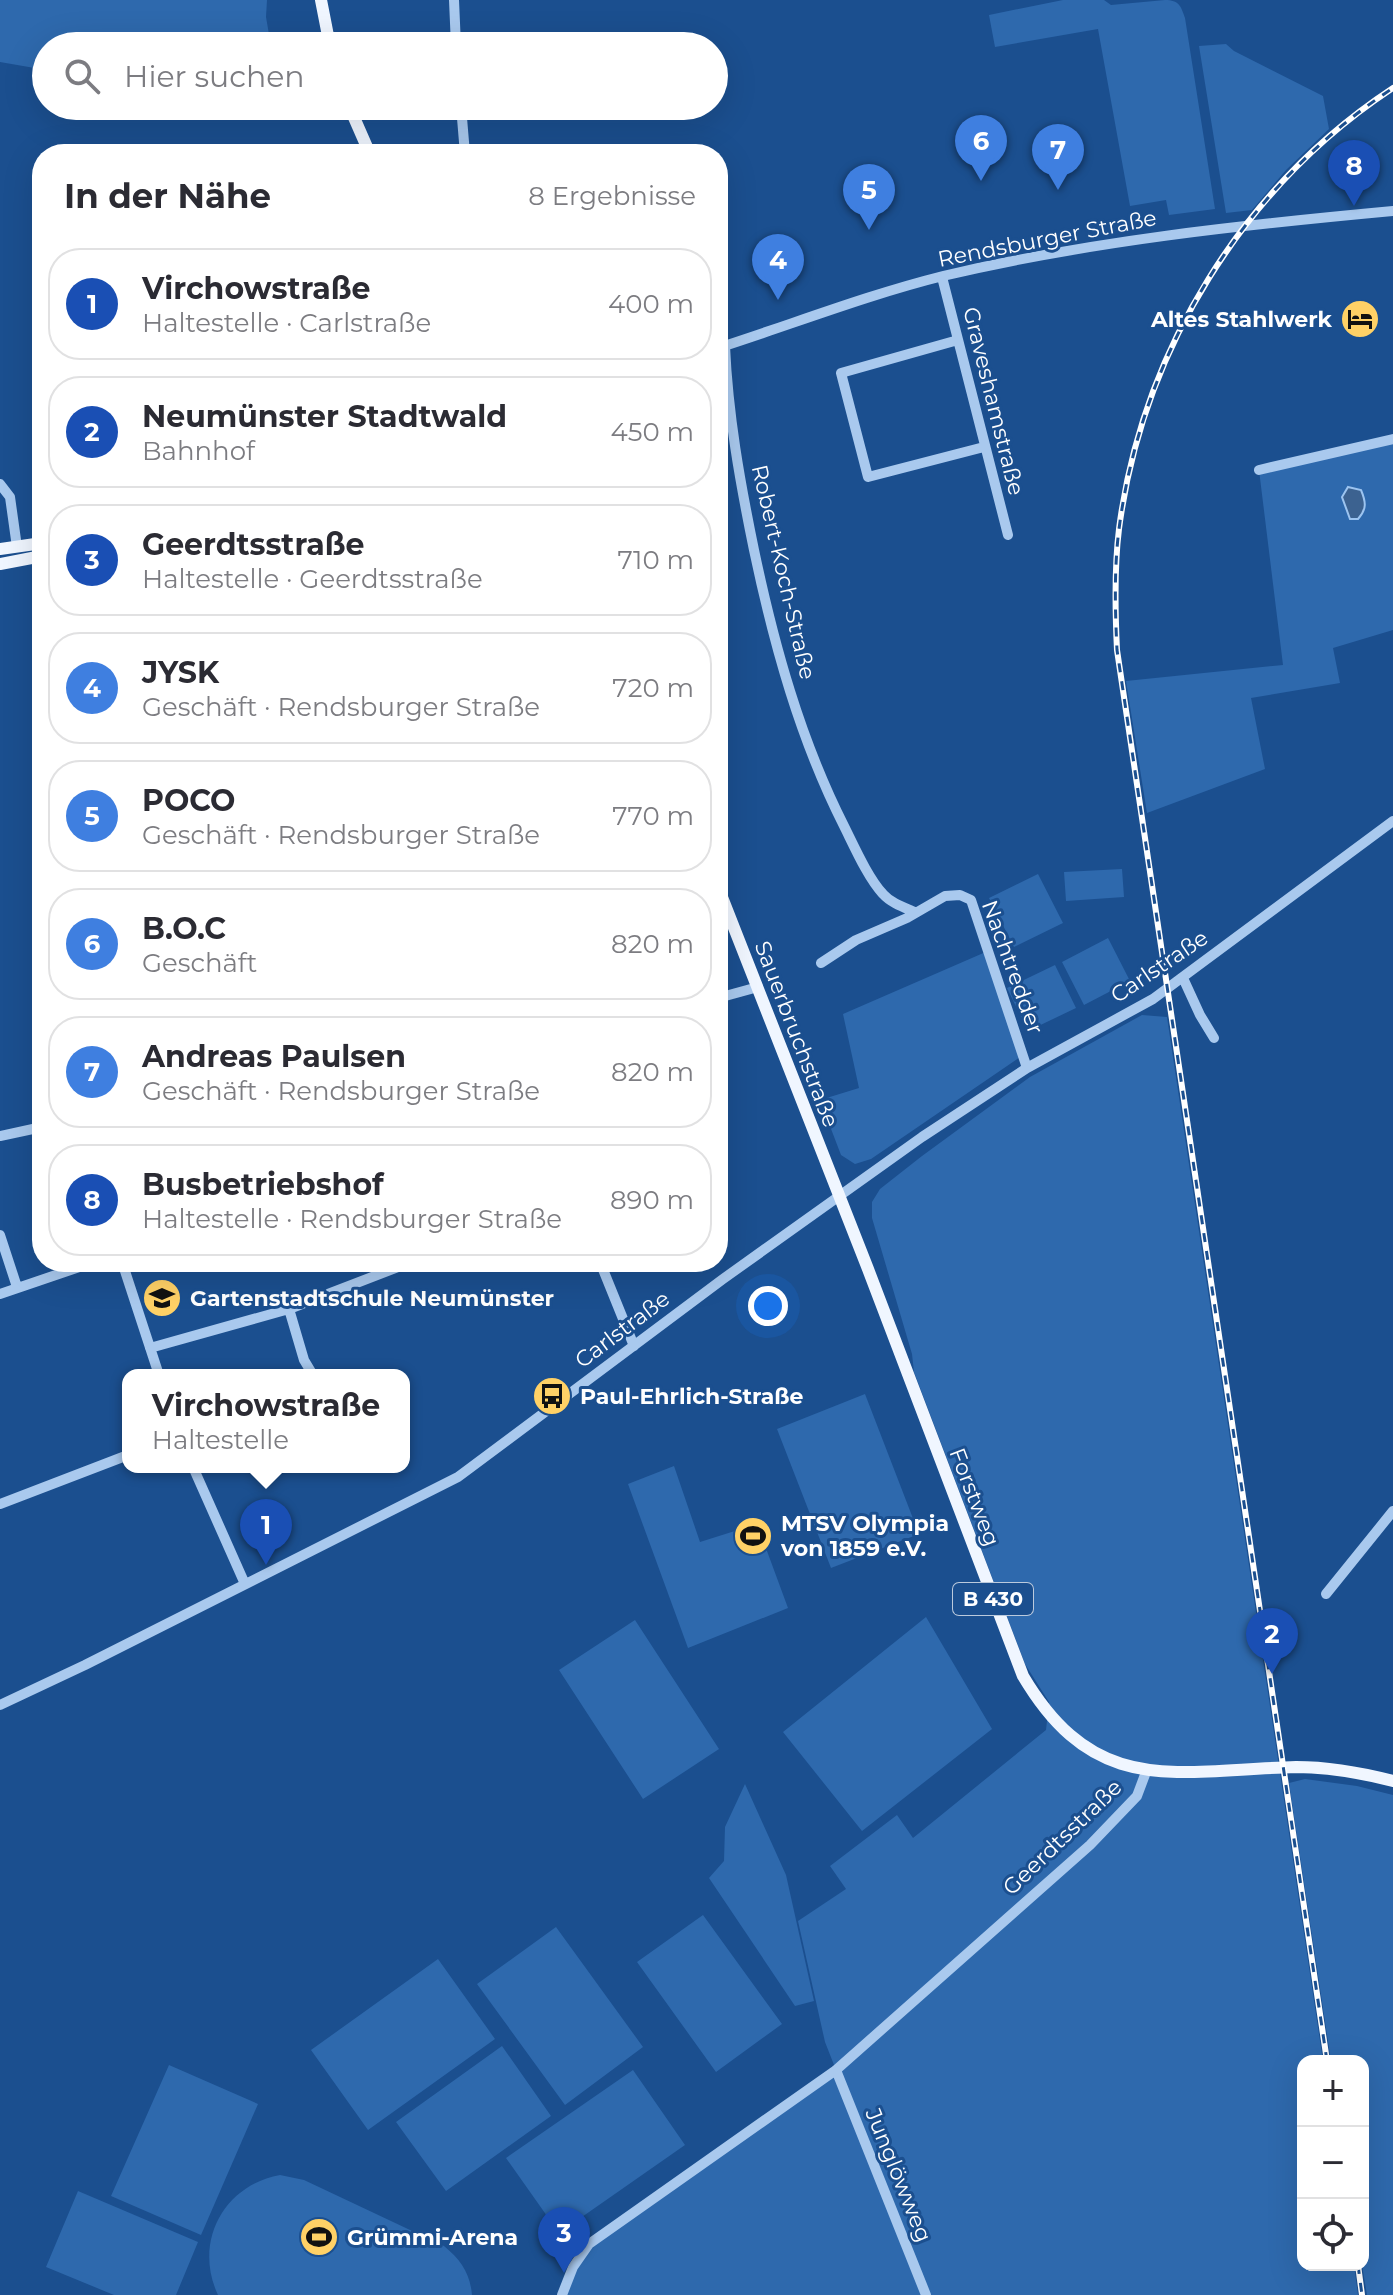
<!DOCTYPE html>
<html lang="de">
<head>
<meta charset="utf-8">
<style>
  :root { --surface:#fff; --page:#f7f7f7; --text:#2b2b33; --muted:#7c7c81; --line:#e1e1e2; --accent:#8a764a }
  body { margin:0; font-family:Montserrat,sans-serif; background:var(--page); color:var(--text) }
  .controls { position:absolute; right:24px; bottom:24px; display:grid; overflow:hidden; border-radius:16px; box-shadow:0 8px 32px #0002 }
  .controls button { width:72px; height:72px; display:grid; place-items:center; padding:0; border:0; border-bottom:2px solid var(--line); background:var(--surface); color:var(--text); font:40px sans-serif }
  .you { position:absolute; left:768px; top:1306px; width:28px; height:28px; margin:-20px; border:6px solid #fff; border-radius:50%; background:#1a73e8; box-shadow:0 0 0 12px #1a73e833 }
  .badge { display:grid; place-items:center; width:52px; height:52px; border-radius:50%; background:var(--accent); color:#fff; font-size:26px; font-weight:700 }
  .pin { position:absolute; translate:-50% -66px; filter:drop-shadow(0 2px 4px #0008) }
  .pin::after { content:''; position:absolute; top:42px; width:28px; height:24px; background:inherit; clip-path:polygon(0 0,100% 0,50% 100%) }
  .popup { position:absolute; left:122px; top:1369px; width:288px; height:104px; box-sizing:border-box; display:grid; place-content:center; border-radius:16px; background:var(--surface); filter:drop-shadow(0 2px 6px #0005); font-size:26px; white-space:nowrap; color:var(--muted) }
  .popup b { font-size:30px; color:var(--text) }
  .popup::after { content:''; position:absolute; left:50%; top:100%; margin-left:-16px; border:16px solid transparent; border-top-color:var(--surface) }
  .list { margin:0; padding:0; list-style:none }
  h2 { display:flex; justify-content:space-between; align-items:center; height:104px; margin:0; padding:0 32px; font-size:34px }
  h2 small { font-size:26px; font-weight:400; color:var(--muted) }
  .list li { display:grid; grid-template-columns:52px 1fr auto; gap:24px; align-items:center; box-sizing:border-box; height:112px; margin:0 16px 16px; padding:0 16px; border:2px solid var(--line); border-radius:32px }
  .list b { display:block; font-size:30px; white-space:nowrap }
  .list p { margin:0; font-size:26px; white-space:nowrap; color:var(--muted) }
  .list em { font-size:26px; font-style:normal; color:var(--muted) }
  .icon { flex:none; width:44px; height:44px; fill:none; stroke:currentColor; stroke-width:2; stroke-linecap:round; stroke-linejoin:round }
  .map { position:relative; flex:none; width:1393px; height:2295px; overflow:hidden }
  .search { position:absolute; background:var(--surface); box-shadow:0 8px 32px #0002; left:32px; top:32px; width:696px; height:88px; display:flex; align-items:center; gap:20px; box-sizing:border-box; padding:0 28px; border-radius:44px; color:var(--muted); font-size:30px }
  .panel { position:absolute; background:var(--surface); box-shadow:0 8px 32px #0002; left:32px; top:144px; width:696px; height:1128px; border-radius:32px }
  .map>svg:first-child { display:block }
  .green { fill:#2e69ad }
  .water { fill:#3c6290; stroke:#9cc4f0; stroke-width:2 }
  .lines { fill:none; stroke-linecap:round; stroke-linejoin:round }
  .minor { stroke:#a9c9ee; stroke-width:10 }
  .major { stroke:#f0f6ff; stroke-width:12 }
  .rail-casing { stroke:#fff; stroke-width:6 }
  .rail { stroke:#1b4f8f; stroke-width:3; stroke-dasharray:9; stroke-linecap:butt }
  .labels { text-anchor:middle; stroke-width:6; stroke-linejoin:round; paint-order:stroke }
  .shield { fill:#1b4f8f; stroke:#bbcadd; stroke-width:2 }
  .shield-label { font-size:20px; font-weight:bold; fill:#fff }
  .street-label { font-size:22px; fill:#fff; stroke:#1b4f8f }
  .poi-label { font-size:22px; font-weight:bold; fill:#fff; stroke:#1b4f8f; text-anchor:start }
</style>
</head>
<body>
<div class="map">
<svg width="1393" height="2295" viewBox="0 0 1393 2295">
  <rect width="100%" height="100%" fill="#1b4f8f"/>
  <path class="green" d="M0,0H267L266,17L271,46H46V70L0,62Z
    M1063,0H1104L1111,5L1165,0C1179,0 1181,6 1185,18L1215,209L1169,215L1166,200L1130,206L1098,29L995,47L989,15Z
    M1226,44L1234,51L1323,96L1329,129L1286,170L1252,210L1226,213L1199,46Z
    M1393,439V630L1333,648L1340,683L1251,698L1265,769L1147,813L1126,681L1283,665L1259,470Z
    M1122,869L1124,897L1066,901L1064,872Z
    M1038,874L1063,923L1014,947L989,898Z
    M1108,938L1130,981L1084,1005L1062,962Z
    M988,951L1023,1055L871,1159L855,1164L841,1155L820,1100L859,1088L843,1014Z
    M1055,965L1076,1008L1028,1031L1007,988Z
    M1142,1015L1167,1017L1323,2061H1303V2265H1354L1358,2295H562L589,2244L836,2070L825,2042L798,1921L846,1889L830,1866L897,1815L913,1838L1046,1730L1049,1702L1025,1664L914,1372L912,1354L872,1218V1202L880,1189L922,1156L1030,1077Z
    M865,1394L919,1534L831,1568L777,1429Z
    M674,1466L700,1542L757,1524L788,1608L688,1648L628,1484Z
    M926,1617L992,1729L862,1831L783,1732Z
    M635,1620L719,1749L643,1799L559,1670Z
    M1305,1779L1357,1786L1393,1795V2295H1367L1362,2265L1363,2061H1331L1289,1783Z
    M745,1784L786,1875L814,2001L795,2006L709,1878L724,1861L725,1827Z
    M703,1915L782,2024L716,2072L637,1962Z
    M556,1927L643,2047L565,2105L477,1984Z
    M438,1959L495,2039L368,2130L311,2050Z
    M502,2046L551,2116L446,2191L396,2122Z
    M169,2065L258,2104L201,2235L111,2196Z
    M633,2070L685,2145L559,2233L506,2158Z
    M280,2175L304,2180L444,2246C461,2260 470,2273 472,2295H218C193,2242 224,2185 280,2175Z
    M78,2191L198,2242L176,2295H114L46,2267Z"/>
  <path class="water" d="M1348,487L1361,490C1366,502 1367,509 1358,519H1350L1342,497Z"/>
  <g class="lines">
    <path class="minor" d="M454,0L456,46
      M461,106L465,154
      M942,277L1008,535
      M958,340L841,373L868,477L984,447
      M725,346C728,415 740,482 754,550C774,645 800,739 844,826C854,846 868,878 883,894C891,903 903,907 915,912
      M718,348C793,324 867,295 943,276C1091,241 1242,225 1393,211
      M1259,470L1393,439
      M0,484L10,497L17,547
      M821,963L856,940L907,918L945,896L960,895L971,900L1027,1068
      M1183,978L1200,1015L1214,1038
      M718,998L758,987
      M0,1136L42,1127
      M0,1235L17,1287
      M119,1262L124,1268L159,1375
      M600,1262L634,1346
      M0,1294L94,1262
      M289,1309L304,1360L313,1375
      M150,1348L289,1309L411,1262
      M193,1467L245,1584
      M0,1504L128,1455
      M1326,1594L1393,1511
      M0,1705L85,1665L458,1477L723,1279L922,1137L1027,1068L1153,999L1393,821
      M836,2070L926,2295
      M562,2295L573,2267L589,2244L836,2070L1090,1845L1137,1796L1146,1772"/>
    <path class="major" d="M321,0L330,46
      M349,106L370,154
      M0,549L42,543
      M0,564L42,556
      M718,887L868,1269L1023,1676C1096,1799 1175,1770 1296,1767C1329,1767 1362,1773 1393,1781"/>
    <defs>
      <path id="rail" d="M1327,2061L1117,650C1115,609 1114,569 1119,529C1142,351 1244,186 1393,88
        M1358,2265L1362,2295"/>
    </defs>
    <use href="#rail" class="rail-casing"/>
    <use href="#rail" class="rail"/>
  </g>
  <defs>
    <symbol id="hotel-disc" viewBox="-11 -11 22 22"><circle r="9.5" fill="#ffd166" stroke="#1b4f8f"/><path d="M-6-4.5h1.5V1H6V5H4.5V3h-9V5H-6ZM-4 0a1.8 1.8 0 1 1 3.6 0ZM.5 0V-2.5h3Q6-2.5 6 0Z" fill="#111"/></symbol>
    <symbol id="school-disc" viewBox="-11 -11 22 22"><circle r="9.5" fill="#ffd166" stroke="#1b4f8f"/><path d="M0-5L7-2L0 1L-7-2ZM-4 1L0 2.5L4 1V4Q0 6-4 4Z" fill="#111"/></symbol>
    <symbol id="bus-disc" viewBox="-11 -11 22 22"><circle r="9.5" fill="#ffd166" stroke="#1b4f8f"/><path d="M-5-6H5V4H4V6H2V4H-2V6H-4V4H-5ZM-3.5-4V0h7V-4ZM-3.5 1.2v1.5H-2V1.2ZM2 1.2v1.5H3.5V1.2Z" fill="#111"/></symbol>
    <symbol id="stadium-disc" viewBox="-11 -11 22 22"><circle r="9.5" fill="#ffd166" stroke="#1b4f8f"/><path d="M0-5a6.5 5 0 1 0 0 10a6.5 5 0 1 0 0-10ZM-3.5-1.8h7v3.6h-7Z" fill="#111"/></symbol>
  </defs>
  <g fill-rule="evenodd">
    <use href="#hotel-disc" x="1338" y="297" width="44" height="44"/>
    <use href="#school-disc" x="140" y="1276" width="44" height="44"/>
    <use href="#bus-disc" x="530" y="1374" width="44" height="44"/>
    <use href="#stadium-disc" x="731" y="1514" width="44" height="44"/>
    <use href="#stadium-disc" x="297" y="2215" width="44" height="44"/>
  </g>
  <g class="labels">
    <rect class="shield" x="953" y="1583" width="80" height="32" rx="6"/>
    <g class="shield-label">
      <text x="993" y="1606">B 430</text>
    </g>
    <g class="street-label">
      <text transform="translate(1047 238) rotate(-11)" y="8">Rendsburger Straße</text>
      <text transform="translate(994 401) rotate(76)" y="8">Graveshamstraße</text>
      <text transform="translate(784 572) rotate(77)" y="8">Robert-Koch-Straße</text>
      <text transform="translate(1159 966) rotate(-34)" y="8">Carlstraße</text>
      <text transform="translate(1013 967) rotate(70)" y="8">Nachtredder</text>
      <text transform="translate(797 1034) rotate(69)" y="8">Sauerbruchstraße</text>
      <text transform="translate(622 1329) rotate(-37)" y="8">Carlstraße</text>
      <text transform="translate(975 1497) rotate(69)" y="8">Forstweg</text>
      <text transform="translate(1062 1837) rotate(-44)" y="8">Geerdtsstraße</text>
      <text transform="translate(899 2175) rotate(68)" y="8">Junglöwweg</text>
    </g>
    <g class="poi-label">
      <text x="1332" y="327" text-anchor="end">Altes Stahlwerk</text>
      <text x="190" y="1306">Gartenstadtschule Neumünster</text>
      <text x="580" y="1404">Paul-Ehrlich-Straße</text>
      <text x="781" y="1531">MTSV Olympia<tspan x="781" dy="25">von 1859 e.V.</tspan></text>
      <text x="347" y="2245">Grümmi-Arena</text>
    </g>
  </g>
</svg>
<div class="controls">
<button>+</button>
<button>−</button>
<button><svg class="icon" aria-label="locate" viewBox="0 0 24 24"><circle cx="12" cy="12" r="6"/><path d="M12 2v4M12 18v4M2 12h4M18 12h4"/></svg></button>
</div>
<div class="you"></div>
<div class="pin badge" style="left:266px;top:1565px;background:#1a4fb4">1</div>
<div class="popup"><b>Virchowstraße</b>Haltestelle</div>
<div class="pin badge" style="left:1272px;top:1674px;background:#1a4fb4">2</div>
<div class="pin badge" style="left:564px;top:2273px;background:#1a4fb4">3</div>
<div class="pin badge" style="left:778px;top:300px;background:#3f7fe0">4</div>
<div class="pin badge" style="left:869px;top:230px;background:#3f7fe0">5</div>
<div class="pin badge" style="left:981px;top:181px;background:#3f7fe0">6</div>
<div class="pin badge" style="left:1058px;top:190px;background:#3f7fe0">7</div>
<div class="pin badge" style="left:1354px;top:206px;background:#1a4fb4">8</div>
<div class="search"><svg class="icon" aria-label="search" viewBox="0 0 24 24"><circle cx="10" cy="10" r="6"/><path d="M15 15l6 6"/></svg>Hier suchen</div>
<section class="panel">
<h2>In der Nähe<small>8 Ergebnisse</small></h2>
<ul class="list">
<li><span class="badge" style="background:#1a4fb4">1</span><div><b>Virchowstraße</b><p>Haltestelle · Carlstraße</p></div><em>400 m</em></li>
<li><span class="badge" style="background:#1a4fb4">2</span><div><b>Neumünster Stadtwald</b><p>Bahnhof</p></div><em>450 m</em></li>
<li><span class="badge" style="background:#1a4fb4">3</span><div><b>Geerdtsstraße</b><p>Haltestelle · Geerdtsstraße</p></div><em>710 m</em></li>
<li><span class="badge" style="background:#3f7fe0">4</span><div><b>JYSK</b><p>Geschäft · Rendsburger Straße</p></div><em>720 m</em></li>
<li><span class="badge" style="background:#3f7fe0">5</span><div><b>POCO</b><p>Geschäft · Rendsburger Straße</p></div><em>770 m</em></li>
<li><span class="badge" style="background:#3f7fe0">6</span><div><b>B.O.C</b><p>Geschäft</p></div><em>820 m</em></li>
<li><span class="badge" style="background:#3f7fe0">7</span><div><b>Andreas Paulsen</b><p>Geschäft · Rendsburger Straße</p></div><em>820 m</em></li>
<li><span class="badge" style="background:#1a4fb4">8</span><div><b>Busbetriebshof</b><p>Haltestelle · Rendsburger Straße</p></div><em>890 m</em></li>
</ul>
</section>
</div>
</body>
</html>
